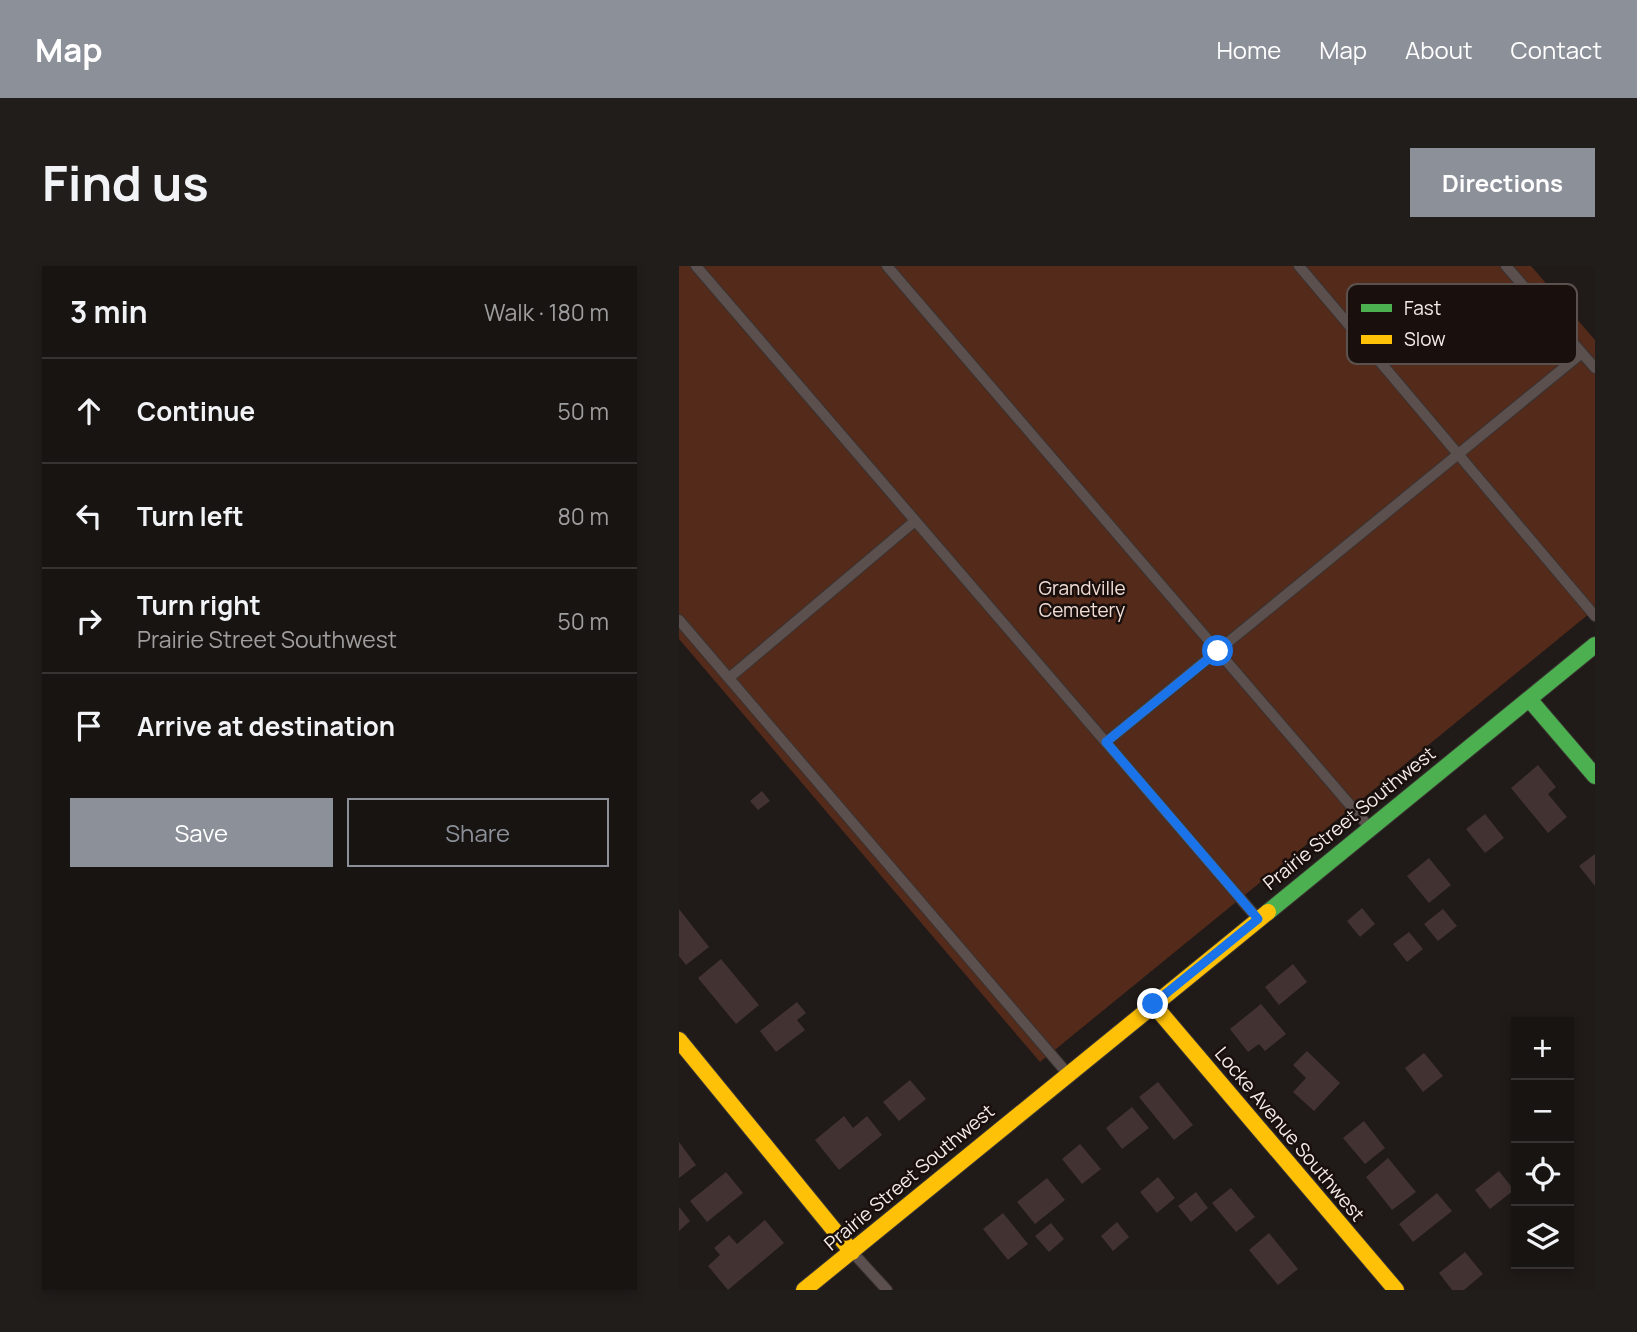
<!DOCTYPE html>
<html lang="en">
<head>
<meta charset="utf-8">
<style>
  :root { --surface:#181412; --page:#211d1b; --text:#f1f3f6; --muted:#9f9e9f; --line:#363332; --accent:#8c9099 }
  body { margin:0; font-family:Manrope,sans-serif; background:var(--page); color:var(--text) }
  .controls { position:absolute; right:21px; bottom:21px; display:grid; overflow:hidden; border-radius:0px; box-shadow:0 4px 10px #0003 }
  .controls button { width:63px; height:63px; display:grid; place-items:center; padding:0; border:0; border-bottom:2px solid var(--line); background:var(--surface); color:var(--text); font:35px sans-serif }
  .stop { position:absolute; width:21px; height:21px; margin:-16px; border:5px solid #1a73e8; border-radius:50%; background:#fff }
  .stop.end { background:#1a73e8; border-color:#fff; box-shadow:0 2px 7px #0008 }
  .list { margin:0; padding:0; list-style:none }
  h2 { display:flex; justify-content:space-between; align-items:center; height:91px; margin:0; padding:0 28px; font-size:30px }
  h2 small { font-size:23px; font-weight:400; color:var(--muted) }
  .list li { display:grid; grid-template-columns:46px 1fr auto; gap:21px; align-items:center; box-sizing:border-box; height:105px; padding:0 28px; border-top:2px solid var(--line) }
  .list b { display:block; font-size:26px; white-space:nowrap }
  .list p { margin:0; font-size:23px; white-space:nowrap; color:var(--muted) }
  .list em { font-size:23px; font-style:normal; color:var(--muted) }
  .actions { display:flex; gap:14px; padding:21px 28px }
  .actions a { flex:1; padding:16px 0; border:2px solid var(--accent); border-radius:0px; text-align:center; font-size:24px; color:var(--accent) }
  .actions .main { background:var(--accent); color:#fff }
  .icon { flex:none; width:38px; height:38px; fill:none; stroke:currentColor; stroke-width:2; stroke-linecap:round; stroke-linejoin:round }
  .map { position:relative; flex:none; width:916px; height:1024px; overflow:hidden; border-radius:0px }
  header { display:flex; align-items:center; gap:42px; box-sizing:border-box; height:98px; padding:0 35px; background:var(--accent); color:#fff }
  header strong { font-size:33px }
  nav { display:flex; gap:38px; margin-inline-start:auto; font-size:24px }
  .intro { display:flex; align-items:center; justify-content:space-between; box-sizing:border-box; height:168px; padding:0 42px }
  h1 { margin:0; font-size:49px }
  .button { padding:18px 32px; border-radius:0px; background:var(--accent); color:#fff; font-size:24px; font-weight:700 }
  main { display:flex; gap:42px; padding:0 42px }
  aside { flex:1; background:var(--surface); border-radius:0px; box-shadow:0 4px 10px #0003 }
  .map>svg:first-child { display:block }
  .green { fill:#542a1a }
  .building { fill:#423332 }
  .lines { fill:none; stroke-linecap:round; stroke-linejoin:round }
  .lane-casing { stroke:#393432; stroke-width:12 }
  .fast-casing { stroke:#393432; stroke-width:18 }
  .slow-casing { stroke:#393432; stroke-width:18 }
  .lane { stroke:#5b504e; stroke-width:10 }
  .fast { stroke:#4caf50; stroke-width:16 }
  .slow { stroke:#ffc107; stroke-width:16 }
  .route { stroke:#1a73e8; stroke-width:9 }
  .labels { text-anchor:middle; stroke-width:5; stroke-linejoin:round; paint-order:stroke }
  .park-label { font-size:19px; fill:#f2ddd5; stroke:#190f0c }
  .street-label { font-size:19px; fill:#f4ece9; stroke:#190f0c }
  .key { fill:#190f0c; stroke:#5b514e; stroke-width:2 }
  .key-label { font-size:19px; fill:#f4ece9 }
</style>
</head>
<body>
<header>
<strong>Map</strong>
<nav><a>Home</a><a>Map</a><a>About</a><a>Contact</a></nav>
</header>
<div class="intro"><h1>Find us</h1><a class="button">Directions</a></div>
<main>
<aside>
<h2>3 min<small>Walk · 180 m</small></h2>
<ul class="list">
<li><svg class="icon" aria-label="ahead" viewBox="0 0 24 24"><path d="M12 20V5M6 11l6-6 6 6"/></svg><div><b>Continue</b></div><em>50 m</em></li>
<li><svg class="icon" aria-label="left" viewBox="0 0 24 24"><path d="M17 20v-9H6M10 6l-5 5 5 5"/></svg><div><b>Turn left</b></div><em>80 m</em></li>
<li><svg class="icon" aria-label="right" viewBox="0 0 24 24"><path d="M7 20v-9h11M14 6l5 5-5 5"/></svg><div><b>Turn right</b><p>Prairie Street Southwest</p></div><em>50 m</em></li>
<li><svg class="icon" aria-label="arrive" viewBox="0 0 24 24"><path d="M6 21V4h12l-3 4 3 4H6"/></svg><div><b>Arrive at destination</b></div></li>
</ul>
<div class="actions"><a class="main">Save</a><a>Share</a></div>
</aside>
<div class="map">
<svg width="916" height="1024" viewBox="0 0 916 1024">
  <rect width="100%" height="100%" fill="#201a18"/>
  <path class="green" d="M0,0H852L916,74V343L361,796L0,373Z"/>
  <path class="building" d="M859,499L877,521L869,528L888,551L869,567L832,522Z
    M83,525L91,535L79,544L71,535Z
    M806,548L825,572L806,587L787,563Z
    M916,588V620L900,600Z
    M750,592L772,619L750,637L728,610Z
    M683,642L696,658L681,671L668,655Z
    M0,643L30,681L7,699L0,690Z
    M764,643L778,660L759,675L745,658Z
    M730,666L744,683L728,696L714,678Z
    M42,693L80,739L57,758L19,712Z
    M614,698L628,716L600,739L586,721Z
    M118,736L127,747L118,754L126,764L97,786L81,765Z
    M582,738L607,768L586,785L580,778L569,786L551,763Z
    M628,785L661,817L635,845L614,826L627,812L614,799Z
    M745,787L764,810L744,826L726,802Z
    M231,814L247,833L220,855L204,836Z
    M479,816L514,859L495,874L460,831Z
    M453,841L470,862L443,883L427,862Z
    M165,850L174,862L188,850L203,869L160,904L136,874Z
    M685,855L706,882L686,898L664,872Z
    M0,876L17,899L0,912Z
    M401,878L422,903L403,918L383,893Z
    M709,892L737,926L713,944L687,911Z
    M820,905L835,924L811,943L796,924Z
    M47,906L64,927L28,956L11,935Z
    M479,911L496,932L478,947L461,926Z
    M368,912L386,934L356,958L338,936Z
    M552,922L576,951L557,966L533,937Z
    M517,926L529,942L512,956L499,940Z
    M758,927L773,945L734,976L720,958Z
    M0,941L11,955L0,965Z
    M324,947L349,978L329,994L304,963Z
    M86,954L105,977L49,1024L29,1000L41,989L35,982L50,969L58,978Z
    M438,956L450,971L434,985L422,970Z
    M372,957L385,973L370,986L356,970Z
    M590,967L619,1003L599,1019L570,984Z
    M786,986L804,1008L785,1024H773L760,1007Z"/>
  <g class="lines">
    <defs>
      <path id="lane" d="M17,0L579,653
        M208,0L690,561
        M620,0L916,350
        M827,0L916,102
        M0,354L388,807
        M50,412L236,255
        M427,476L903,87
        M175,988L208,1024"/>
      <path id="fast" d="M850,433L916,510
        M589,646L916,379"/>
      <path id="slow" d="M474,738L717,1024
        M0,774L173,986
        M125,1024L589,646"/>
    </defs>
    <use href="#lane" class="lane-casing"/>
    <use href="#fast" class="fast-casing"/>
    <use href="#slow" class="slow-casing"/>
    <use href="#lane" class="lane"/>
    <use href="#fast" class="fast"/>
    <use href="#slow" class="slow"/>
  </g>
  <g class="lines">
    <path class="route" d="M474,738L579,653L427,476L539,385"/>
  </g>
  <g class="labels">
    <g class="park-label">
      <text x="403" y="329">Grandville<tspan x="403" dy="22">Cemetery</tspan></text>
    </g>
    <g class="street-label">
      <text transform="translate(670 552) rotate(-39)" y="7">Prairie Street Southwest</text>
      <text transform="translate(611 868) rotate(50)" y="7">Locke Avenue Southwest</text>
      <text transform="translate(230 911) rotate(-40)" y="7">Prairie Street Southwest</text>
    </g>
  </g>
  <rect x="668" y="18" width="230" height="80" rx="10" class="key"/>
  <rect x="682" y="38" width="31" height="8" fill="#4caf50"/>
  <rect x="682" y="69" width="31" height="9" fill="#ffc107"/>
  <g class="key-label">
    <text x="725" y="49">Fast</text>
    <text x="725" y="80">Slow</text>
  </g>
</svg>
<div class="controls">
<button>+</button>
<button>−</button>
<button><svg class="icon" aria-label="locate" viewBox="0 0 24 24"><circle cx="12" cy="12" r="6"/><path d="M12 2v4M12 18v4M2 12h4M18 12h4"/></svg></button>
<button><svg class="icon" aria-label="layers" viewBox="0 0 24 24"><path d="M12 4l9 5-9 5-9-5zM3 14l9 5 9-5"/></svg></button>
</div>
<div class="stop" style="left:539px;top:385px"></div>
<div class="stop end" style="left:474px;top:738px"></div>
</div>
</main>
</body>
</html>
